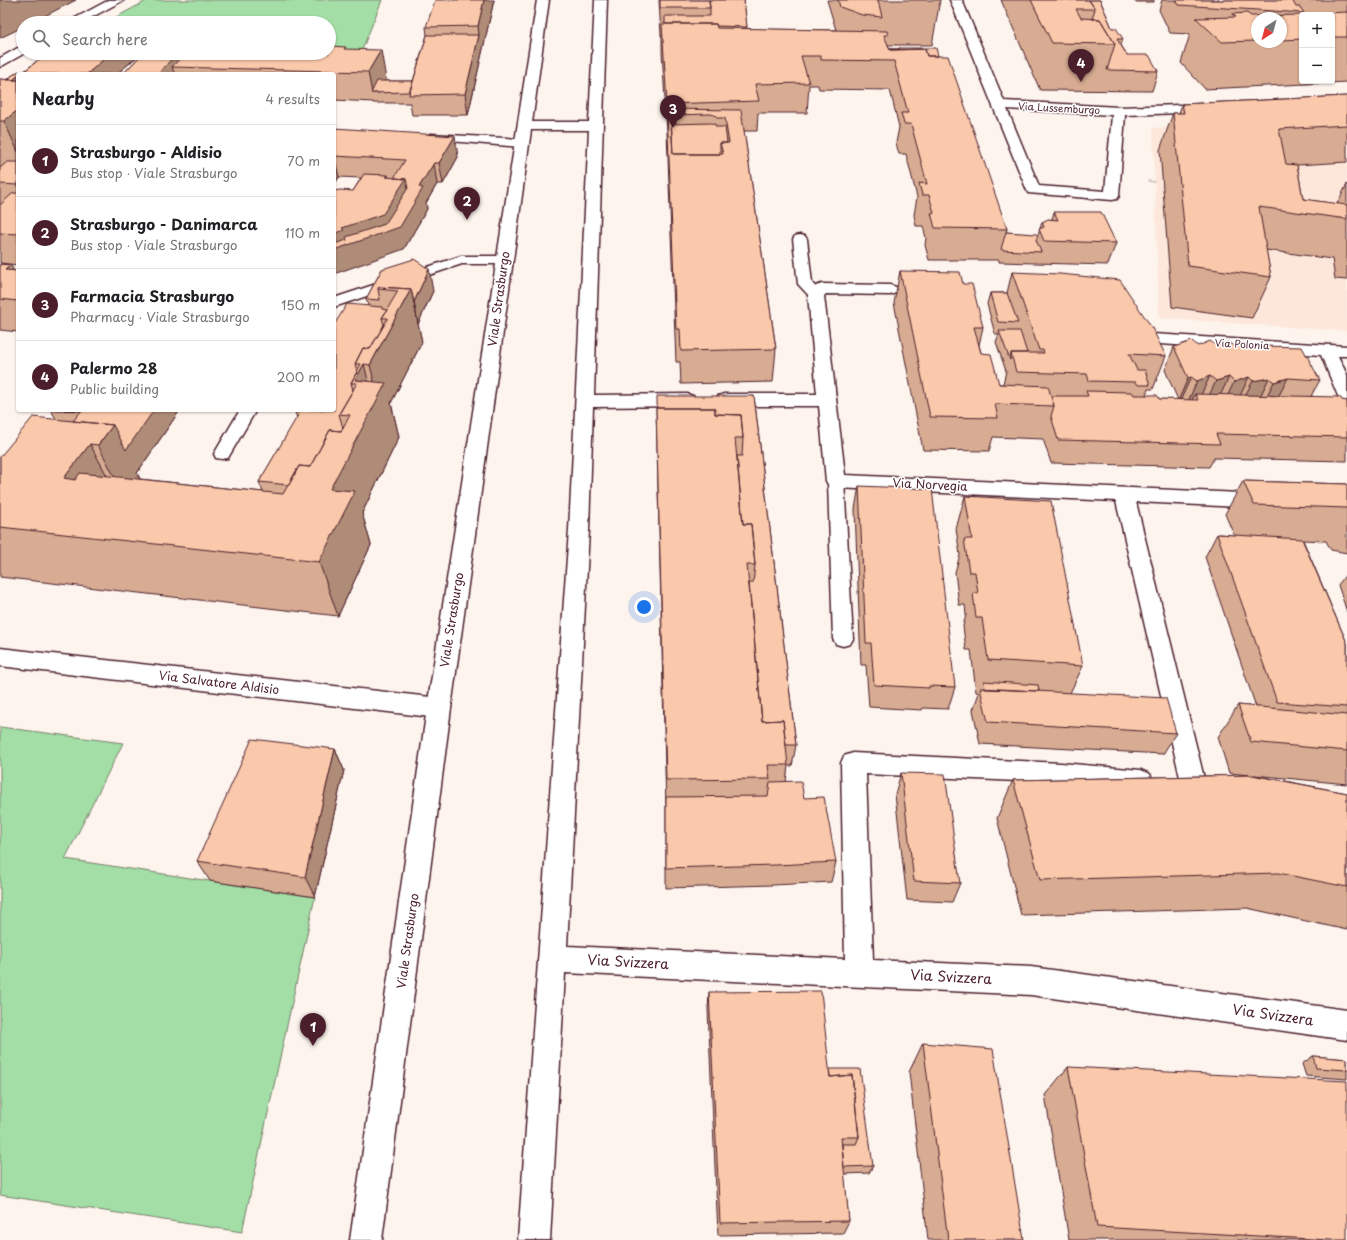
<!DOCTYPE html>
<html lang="en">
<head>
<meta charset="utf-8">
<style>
  :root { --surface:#fff; --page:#f6f6f6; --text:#202124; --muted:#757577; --line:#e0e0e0; --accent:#4a1f2b }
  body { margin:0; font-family:"Playpen Sans",sans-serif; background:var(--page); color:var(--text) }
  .controls { position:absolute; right:12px; top:12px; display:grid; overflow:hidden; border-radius:4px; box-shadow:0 1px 3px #0004 }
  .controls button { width:36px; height:36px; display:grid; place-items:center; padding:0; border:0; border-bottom:1px solid var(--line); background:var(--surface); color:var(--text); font:20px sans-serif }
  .compass { position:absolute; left:1251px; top:12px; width:36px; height:36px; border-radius:50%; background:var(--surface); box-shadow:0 1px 3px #0004; rotate:216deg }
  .you { position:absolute; left:644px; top:607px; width:14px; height:14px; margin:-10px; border:3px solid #fff; border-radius:50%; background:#1a73e8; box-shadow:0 0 0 6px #1a73e833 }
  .badge { display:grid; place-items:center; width:26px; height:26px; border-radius:50%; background:var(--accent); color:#fff; font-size:13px; font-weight:700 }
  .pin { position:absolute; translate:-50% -33px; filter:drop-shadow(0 1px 2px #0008) }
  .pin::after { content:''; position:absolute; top:21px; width:14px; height:12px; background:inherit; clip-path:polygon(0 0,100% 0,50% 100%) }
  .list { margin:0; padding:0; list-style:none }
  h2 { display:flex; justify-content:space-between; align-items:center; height:52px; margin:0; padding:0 16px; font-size:17px }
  h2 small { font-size:13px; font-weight:400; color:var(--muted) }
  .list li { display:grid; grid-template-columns:26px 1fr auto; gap:12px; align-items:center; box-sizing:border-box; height:72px; padding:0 16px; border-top:1px solid var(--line) }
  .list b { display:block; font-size:15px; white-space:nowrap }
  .list p { margin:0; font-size:13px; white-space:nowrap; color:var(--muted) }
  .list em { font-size:13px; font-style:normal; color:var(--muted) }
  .icon { flex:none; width:22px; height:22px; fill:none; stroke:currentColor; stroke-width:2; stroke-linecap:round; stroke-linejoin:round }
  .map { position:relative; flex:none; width:1347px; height:1240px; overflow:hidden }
  .search { position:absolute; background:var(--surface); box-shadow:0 1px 3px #0004; left:16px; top:16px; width:320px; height:44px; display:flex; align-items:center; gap:10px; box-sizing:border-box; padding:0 14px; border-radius:22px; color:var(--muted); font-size:15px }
  .panel { position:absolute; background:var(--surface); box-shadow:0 1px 3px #0004; left:16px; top:72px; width:320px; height:340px; border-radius:4px }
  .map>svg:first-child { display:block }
  .built { fill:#fde7da }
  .green { fill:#a2dea5; stroke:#767e68 }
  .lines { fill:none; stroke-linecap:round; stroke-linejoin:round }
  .lane-casing { stroke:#4a1f2b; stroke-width:3 }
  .street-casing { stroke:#4a1f2b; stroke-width:3 }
  .secondary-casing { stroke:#4a1f2b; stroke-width:3 }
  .path { stroke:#4a1f2b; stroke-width:1.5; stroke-dasharray:0.5 1.5; stroke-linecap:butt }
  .lane { fill:#fff; fill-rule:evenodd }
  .street { fill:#fff; fill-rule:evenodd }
  .secondary { fill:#fff; fill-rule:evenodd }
  .wall { fill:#d7ac92; stroke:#4a1f2b; fill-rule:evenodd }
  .shaded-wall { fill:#af8c77; stroke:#4a1f2b }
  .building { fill:#fac8aa; stroke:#4a1f2b; fill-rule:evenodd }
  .labels { text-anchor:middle; stroke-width:3; stroke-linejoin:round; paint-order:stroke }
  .far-street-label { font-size:10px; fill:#4a1f2b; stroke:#fff }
  .street-label { font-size:12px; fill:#4a1f2b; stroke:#fff }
  .near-street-label { font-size:14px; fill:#4a1f2b; stroke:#fff }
</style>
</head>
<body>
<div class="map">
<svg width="1347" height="1240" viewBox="0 0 1347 1240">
  <rect width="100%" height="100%" fill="#fef4ee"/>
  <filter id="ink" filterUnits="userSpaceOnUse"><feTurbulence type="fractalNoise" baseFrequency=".025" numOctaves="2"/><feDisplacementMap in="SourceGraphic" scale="8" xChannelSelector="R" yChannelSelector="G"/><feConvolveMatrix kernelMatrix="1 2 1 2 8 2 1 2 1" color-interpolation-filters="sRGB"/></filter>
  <g filter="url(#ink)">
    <path class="built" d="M1347,116V331L1159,318L1153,128Z"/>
    <path class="green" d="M148,0H382L362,50L329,49V23H105Z
      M0,727L123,743L65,859L315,897L242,1232L0,1195Z"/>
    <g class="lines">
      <defs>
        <path id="lane" d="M430,134L522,139L528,143L522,147L426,139L424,137Z
          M800,235L805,236L807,239L812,283L823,295L821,298H811L798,284L793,239L795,236Z
          M461,256H505L510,257L512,260L510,263L505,264H462L334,307V298Z
          M240,410H256L228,458L222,459L216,458L214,454Z
          M836,475L842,477L844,481L853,639L850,644L843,646L836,644L833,639L828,481L830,477Z"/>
        <path id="street" d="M109,0H124L81,23H66Z
          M595,0H607L594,395L687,394L693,396L696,400L693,404L687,406L593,407L589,530L567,946L845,959L841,763L844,756L853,753L1061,763L1141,770L1150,774L1153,781L1150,788L1141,792L1061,783L866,774L873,960L1031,967L1347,1010V1040L1031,995L565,973L550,1240H518L569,530L589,130H525L520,129L518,126L520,123L525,122H589Z
          M950,0H962L1004,101L1119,107L1210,104L1216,108L1210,112L1125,115L1119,196L1117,199L1112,200L1028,193ZM1007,109L1112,115L1105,191L1039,186Z
          M23,45V53H25L0,67V58Z
          M822,284L890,285L896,287L898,290L896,293L890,295L826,294L824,296L845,475L1262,494L1269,496L1272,501L1269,506L1262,508L1136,502L1206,786L1203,794L1194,797L1185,794L1182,786L1116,501L836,488L829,486L826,481L819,406H724L718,404L715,400L718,396L724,394H817L808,295L816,286Z
          M1137,333L1347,346V356H1338L1347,375V402L1341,400L1338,396L1321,355L1131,342L1128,338L1131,334Z
          M0,648L439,698L447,701L451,708L447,715L439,718L0,666Z"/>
        <path id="secondary" d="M537,0H549L451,708L382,1240H350L427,708Z"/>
      </defs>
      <use href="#lane" class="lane-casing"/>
      <use href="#street" class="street-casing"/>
      <use href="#secondary" class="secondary-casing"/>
      <path class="path" d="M1148,181L1155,182"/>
      <use href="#lane" class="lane"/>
      <use href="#street" class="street"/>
      <use href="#secondary" class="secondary"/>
    </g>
    <path class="wall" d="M494,0L468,115H412L410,103H373V102L334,100V74H123L143,53L346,50L386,79L385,81H413L427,35L426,27Z
      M659,0H744L747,29L836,30L827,0H940L932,45H888L890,49H899V48L938,56L1007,229L1006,232L1038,235L1042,222L1052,219L1054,212L1116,243L1108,265L999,262V260H929L925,245L926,238L923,226H916L914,215L917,197L906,154H899L896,143L899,127L890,90L819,89L818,85H809L807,113H758L757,131H744L776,349L773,382L681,384L680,362H676L667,133L662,52V36H661Z
      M1001,0H1100L1112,28L1123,39L1121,45L1127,55L1158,71L1152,91L1040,90Z
      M1133,0H1154V2H1135Z
      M1162,0H1347V82L1205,89L1181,63L1190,34L1170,33L1159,10ZM1302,15H1332V81H1302ZM1281,18V42H1257V41Z
      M47,53H140V54L117,74H18V265L0,263V79L6,80L17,72H23Z
      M1347,96V162L1297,165L1303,199L1337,204L1347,184V280L1335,279L1332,259L1266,250L1271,277L1252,318L1172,307L1160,150L1173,113H1179L1182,104Z
      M334,128L458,157L443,184H437L426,203L427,209L404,249L353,191L361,178L339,177L334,185Z
      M0,264L11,265L13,271H18V332L0,330Z
      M382,269L433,291L418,324L422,342L391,403L399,437L362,513L371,545L338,616L0,577V457L56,419L51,410H180L137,473L140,479L263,492L259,482L297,418L294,410H334L368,305L366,299Z
      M900,271L963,284L983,327L979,345L981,353L999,384H1003L1006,371L996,342L999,334H995L987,304L990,293H1007L1012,272L1166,356L1153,389H1148L1146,395L1159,399L1178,400L1165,370L1174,347L1198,346L1261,348L1262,346L1320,380L1311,396L1347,401V461L1214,458L1209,467L1051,463L1043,439L993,437L989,451L923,450L894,303Z
      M754,396L796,745L792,766H788L786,782L804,798L836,862L831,882L773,885L666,888V809L656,408Z
      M1243,481L1347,484V553L1331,550L1326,541L1303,540L1347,643V784L1254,775L1347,793V930L1247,908L1021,915L997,818L1013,780L1250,775L1229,773L1218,737L1238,705L1256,707L1205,557L1217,534L1234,535L1225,514Z
      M859,486L955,687L948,709L923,708L922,710L869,707L866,665H861L855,509Z
      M965,496L1083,666L1070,693L1176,733L1163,754L980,744L973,710L979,693L976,692L971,650H966L963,626L966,615L965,605H959L955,572L960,555L956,529Z
      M1347,573V612L1338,585Z
      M335,749L344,770L315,897L210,881L197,861Z
      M901,773L960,883L952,902L907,900L895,794Z
      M709,992L829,1069L873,1166L869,1173L844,1174L849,1221L843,1233L718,1235L708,1009Z
      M923,1043L1024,1240H928L909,1072Z
      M1313,1056L1347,1059V1079L1306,1076L1302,1064Z
      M1068,1067L1347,1240H1069L1045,1095Z"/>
    <path class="shaded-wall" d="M0,0H76L31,23H23V27L0,38Z
      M484,0H494L468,115L465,94L479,35L478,26Z
      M381,50L386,79L379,93H372L368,72Z
      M111,53H140V54L117,74H87Z
      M177,53H201L172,67L175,74H158Z
      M18,110V152L4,121Z
      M455,136L458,157L443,184L439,163Z
      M334,156L339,177L334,185Z
      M434,163L437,184L426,203L427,209L404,249L334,274V234L342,228L388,175L390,187L406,179L419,187Z
      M11,265L18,280L5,270Z
      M429,269L433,291L418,324L414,302Z
      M411,289L422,342L391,403L399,437L362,513L371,545L338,616L319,562L317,488L342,467L357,383L355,380L364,364L374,404L378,398L370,365Z
      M1210,376L1199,399L1195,394L1191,402L1187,404L1197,381Z
      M1191,377L1181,399L1178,401L1188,378Z
      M1229,377L1218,400L1205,404L1216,381Z
      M1249,377L1238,400L1223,405L1234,382Z
      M1269,378L1258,401L1241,403L1253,381Z
      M1288,378L1276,401L1262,405L1274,382Z
      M154,410H180L137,473L140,479L126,499L98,445L113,425Z
      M90,444L119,498L64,478Z
      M335,749L344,770L315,897L305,877Z"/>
    <path class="building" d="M435,0H484L478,26L426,27Z
      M660,0H709L710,8H660Z
      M709,0H744L747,27L717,26L716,24H665V16H710V8Z
      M838,0H878L882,17L862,15L840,7Z
      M1031,0H1089L1095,9H1076L1081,18L1100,19L1115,44L1052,43Z
      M1089,0H1100L1112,28H1116L1123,39H1117L1127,55H1149L1158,71L1107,70L1115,44L1100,19H1092L1095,9Z
      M1176,0H1292L1296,7H1300L1304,13L1179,5Z
      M1347,12V37H1332V15H1318H1328L1326,13Z
      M1247,13L1251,16L1302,15V39L1281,40V18H1257V41L1222,42L1196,18L1236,17L1232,14Z
      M662,24H716L717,28L887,31L888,35H884L890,50L925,49L927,56H948L1007,229L935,228L931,213H934L929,195H922L919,183L927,184L911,124H904L901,113H908L894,61L821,60V56H801L809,83L755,84L759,101L667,104Z
      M427,35H479L465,94L409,95Z
      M329,46L346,47L344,49L381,50L368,72L172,67L185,53H329Z
      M899,48H936L938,56H927L925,49L890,50V49H899Z
      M47,53H111L87,74H21Z
      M143,53H177L158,74H123Z
      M17,72H23L21,74H18V76L13,80H6Z
      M18,76V80H13Z
      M0,79L18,80V110L4,121H0Z
      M377,81H413L409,92L371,93Z
      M1347,96V125L1279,129L1286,164L1297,165L1303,199L1347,205V219L1259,207L1271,277L1188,266L1173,113H1184L1182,104Z
      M667,109L741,110L776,349L681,351L680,329H676ZM711,114L717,116V118H725L729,143H720L723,154H673L671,115Z
      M711,123L716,125V127H725L727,143H720V154H673L671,124Z
      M334,128L455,136L439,163H434L419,187L423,188L400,227L334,250V244L347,240L346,237L385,224L408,188L406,179L394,178L405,160L334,156Z
      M7,162H18V185L0,184V168Z
      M364,174L388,175L386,177L406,179L383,214L342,228L344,230L334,234V191L340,190L353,191Z
      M13,193H18V234L0,233V205Z
      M1054,212H1101L1116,243L1044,241L1039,229L1044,227L1042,222L1048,219L1058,220Z
      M1006,232L1036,234L1038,235L1036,240L1041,252L1002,250L1001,249Z
      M414,259L429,269L414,302L411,289L379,287L378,289L380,300L366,299L382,269Z
      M0,264L11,265L5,270L18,271V301L0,299Z
      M900,271L960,272L963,284H972L983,327H974L981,353L991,354L999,384L1048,386L1054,406L995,404L998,418L930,417Z
      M1012,272L1060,274L1120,280L1152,328L1166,356L1129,354L1137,370H1145L1150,385H1138L1136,382L1089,381L1087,374L1016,372L1011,353H1044L1043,350H1039Z
      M379,287L411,289L370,365L364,364L355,380L386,383L330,489L355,491L319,562L0,527V457L33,417L113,425L98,445L90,444L64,478L75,480L80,473L283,494L299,466L310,467L330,430L341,431L350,415L339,414L357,383H351L361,364H355L363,348L370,349L388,318H382L398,291L378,289Z
      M990,293H1007L1018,323L998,322Z
      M347,304L382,307V309L387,310L382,318L384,325L370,349L363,348L355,364L357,372L351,383L353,390L339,414L343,428L341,431L330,430L310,467L299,466L289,485L259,482L301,410H334V325Z
      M999,331H1020L1027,353H1011L1010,360Z
      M1192,341L1198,346L1210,341L1217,346L1228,342L1235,347L1248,343L1254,348H1263L1262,346L1302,347L1320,380L1288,378L1274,382L1269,378L1253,381L1249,377L1234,382L1229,377L1216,381L1210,376L1197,381L1191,377L1188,378L1174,347Z
      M1086,391L1132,392L1134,395H1157L1159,399L1198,400L1195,394L1340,397L1342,400L1347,401V437L1216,434L1220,444L1058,440L1051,416L1054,406L1051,396H1088Z
      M657,396H754L796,745H786L783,720L762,721L749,583H753L755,565L751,524H743L737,456H742L743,438L741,415L715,414V408H657Z
      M656,408H715V414L741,415L743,438H735L743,524H751L755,565H747L762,721L783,720L788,765H768L770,779L666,780Z
      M64,410H82L81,411Z
      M82,410H154L126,450L113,425L73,421Z
      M1243,481L1347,484V508L1254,505Z
      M859,486L932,489L955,687L929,686V688L874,685L871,643H866Z
      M965,496L1051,501L1083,666L988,660L982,618H976L973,593H978L975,572H969L964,539H972Z
      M1217,534L1302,539L1347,643V707L1277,702Z
      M984,681L1038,685L1039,691L985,689Z
      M980,688L1166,698L1176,733L988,722Z
      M1238,705L1347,715V751L1251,742Z
      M252,739L335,749L305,877L197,861Z
      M901,773L945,774L960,883L914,881Z
      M1252,775L1347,793V887L1278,873L1040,880L1013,780Z
      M801,781L804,798L824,797L836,862L776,865L666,868V797L768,796L770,782Z
      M821,991L830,1077L852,1075L859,1137H841L849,1221L720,1223L709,992Z
      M923,1043L993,1049L1024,1240H948Z
      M1313,1056L1347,1059V1070L1316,1068Z
      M1068,1067L1347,1081V1240H1329L1097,1227Z
      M829,1069H860L873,1166L844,1167L842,1144H856L859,1137L852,1075L830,1077Z"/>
  </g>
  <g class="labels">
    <g class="far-street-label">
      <text transform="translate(1059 108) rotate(3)" y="4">Via Lussemburgo</text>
      <text transform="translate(1242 344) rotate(3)" y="4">Via Polonia</text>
    </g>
    <g class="street-label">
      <text transform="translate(499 299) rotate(-82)" y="4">Viale Strasburgo</text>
      <text transform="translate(930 485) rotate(3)" y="4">Via Norvegia</text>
      <text transform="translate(452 620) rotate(-81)" y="4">Viale Strasburgo</text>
      <text transform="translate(219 683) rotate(7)" y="4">Via Salvatore Aldisio</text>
      <text transform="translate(408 941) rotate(-82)" y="4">Viale Strasburgo</text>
    </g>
    <g class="near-street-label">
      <text transform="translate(628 962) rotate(3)" y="5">Via Svizzera</text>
      <text transform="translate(951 977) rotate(3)" y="5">Via Svizzera</text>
      <text transform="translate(1273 1015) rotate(8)" y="5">Via Svizzera</text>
    </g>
  </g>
</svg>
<div class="controls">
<button>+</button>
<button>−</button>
</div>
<svg class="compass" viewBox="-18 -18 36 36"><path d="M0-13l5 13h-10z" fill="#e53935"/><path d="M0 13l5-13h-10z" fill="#757577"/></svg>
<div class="you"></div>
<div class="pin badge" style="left:313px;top:1046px">1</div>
<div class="pin badge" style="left:467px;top:220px">2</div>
<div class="pin badge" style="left:673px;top:128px">3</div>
<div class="pin badge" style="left:1081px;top:82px">4</div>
<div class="search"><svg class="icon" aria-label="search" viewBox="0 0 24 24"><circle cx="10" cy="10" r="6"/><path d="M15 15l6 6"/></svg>Search here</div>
<section class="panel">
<h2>Nearby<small>4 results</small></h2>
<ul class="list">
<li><span class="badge">1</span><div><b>Strasburgo - Aldisio</b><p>Bus stop · Viale Strasburgo</p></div><em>70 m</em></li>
<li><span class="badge">2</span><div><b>Strasburgo - Danimarca</b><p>Bus stop · Viale Strasburgo</p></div><em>110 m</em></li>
<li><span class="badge">3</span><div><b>Farmacia Strasburgo</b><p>Pharmacy · Viale Strasburgo</p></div><em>150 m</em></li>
<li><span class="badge">4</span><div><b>Palermo 28</b><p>Public building</p></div><em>200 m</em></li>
</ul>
</section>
</div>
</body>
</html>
